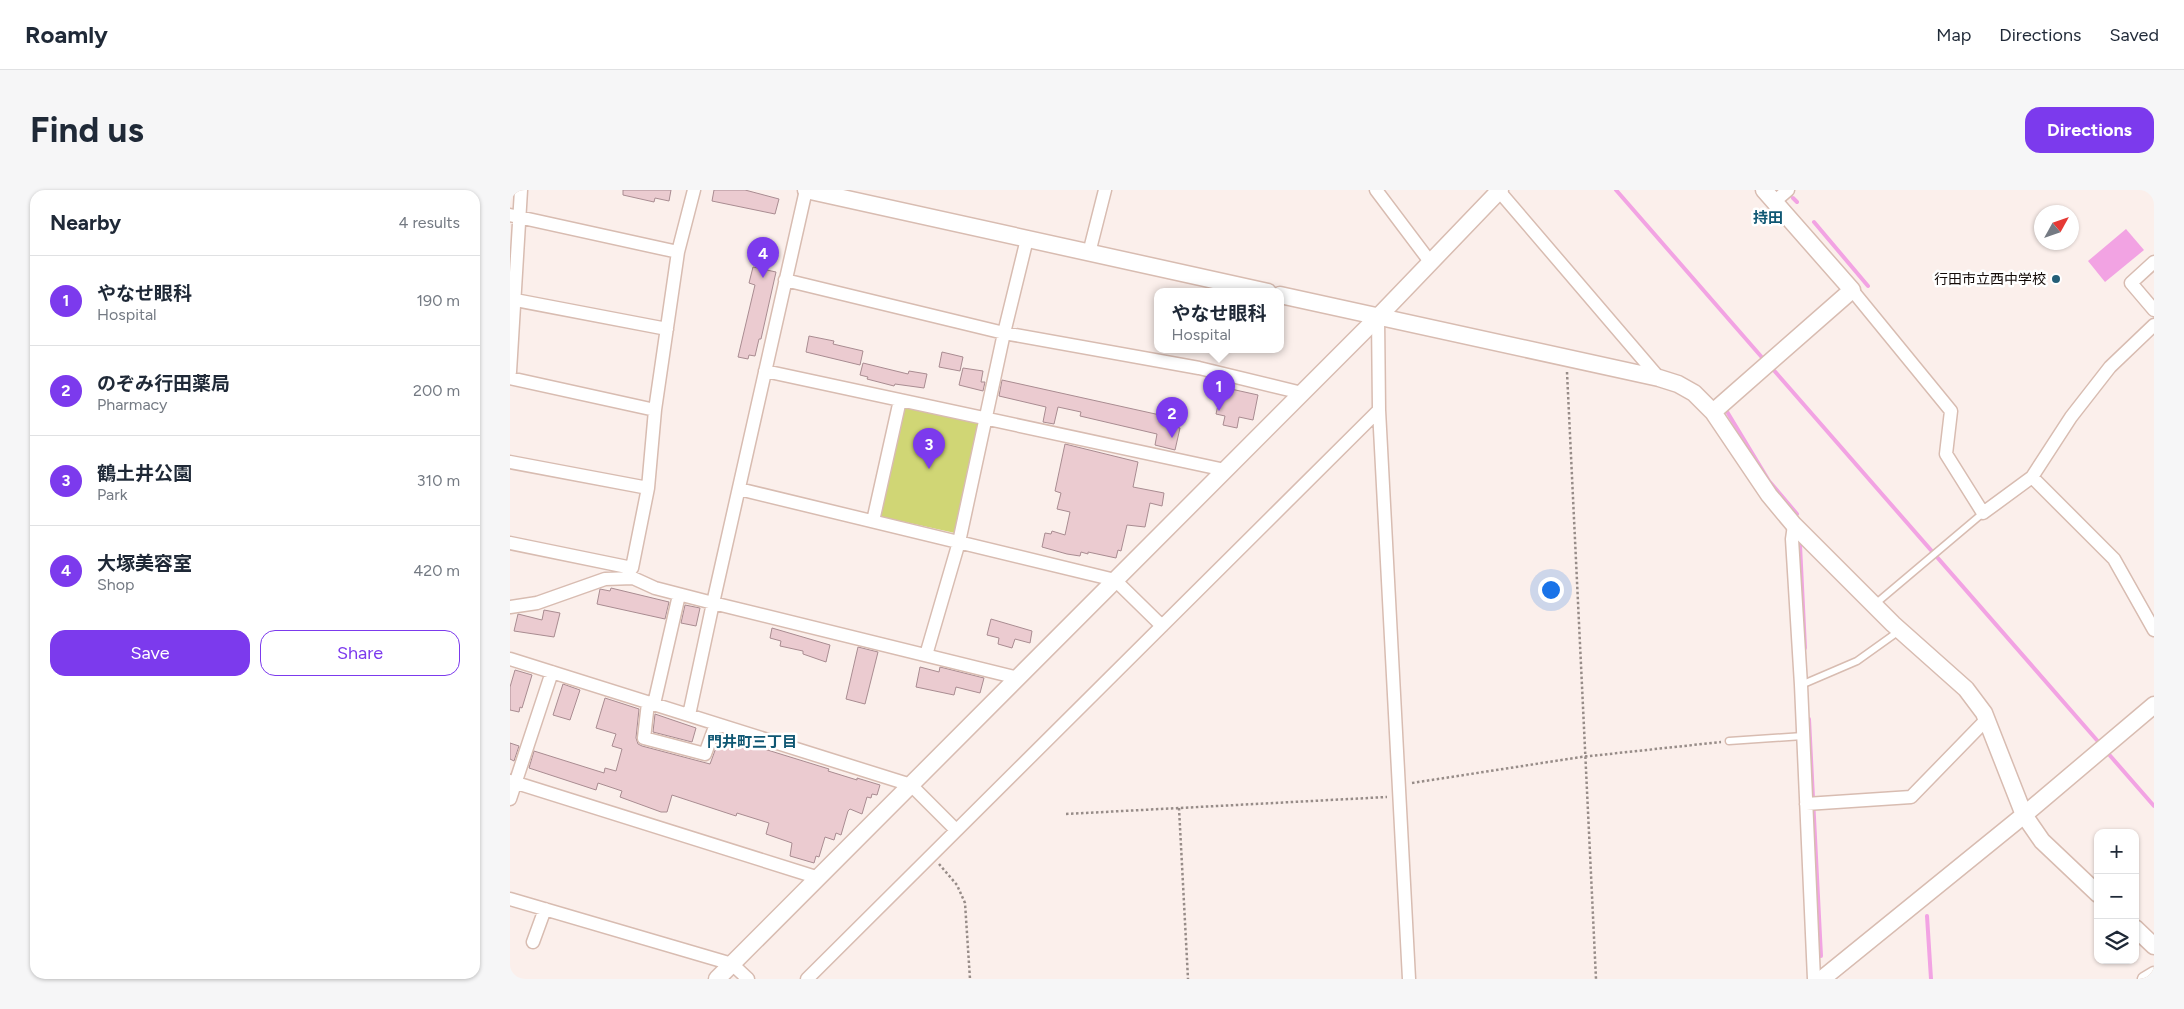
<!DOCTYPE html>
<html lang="en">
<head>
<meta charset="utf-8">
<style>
  :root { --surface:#fff; --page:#f6f6f7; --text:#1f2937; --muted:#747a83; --line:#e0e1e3; --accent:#7c3aed }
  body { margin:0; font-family:Figtree,"Noto Sans JP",sans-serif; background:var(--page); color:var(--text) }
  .controls { position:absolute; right:15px; bottom:15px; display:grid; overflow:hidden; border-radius:10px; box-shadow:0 1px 4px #0004 }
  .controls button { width:45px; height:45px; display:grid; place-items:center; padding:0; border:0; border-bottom:1px solid var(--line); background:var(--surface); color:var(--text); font:25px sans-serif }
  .compass { position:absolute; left:1524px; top:15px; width:45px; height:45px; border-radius:50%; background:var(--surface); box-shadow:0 1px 4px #0004; rotate:50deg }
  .you { position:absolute; left:1040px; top:399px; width:18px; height:18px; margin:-12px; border:4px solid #fff; border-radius:50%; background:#1a73e8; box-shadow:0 0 0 8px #1a73e833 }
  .badge { display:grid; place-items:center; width:32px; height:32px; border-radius:50%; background:var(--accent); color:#fff; font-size:16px; font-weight:700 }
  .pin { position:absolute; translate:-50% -41px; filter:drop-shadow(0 1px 2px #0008) }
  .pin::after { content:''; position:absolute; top:26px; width:18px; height:15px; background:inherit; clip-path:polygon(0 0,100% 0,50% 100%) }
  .popup { position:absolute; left:644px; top:98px; width:130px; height:65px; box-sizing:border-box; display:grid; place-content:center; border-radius:10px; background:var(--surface); filter:drop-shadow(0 1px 4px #0005); font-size:16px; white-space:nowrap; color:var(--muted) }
  .popup b { font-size:19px; color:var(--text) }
  .popup::after { content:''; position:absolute; left:50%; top:100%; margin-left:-10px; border:10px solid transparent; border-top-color:var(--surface) }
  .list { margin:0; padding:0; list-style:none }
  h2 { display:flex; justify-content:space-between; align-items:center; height:65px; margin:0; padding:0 20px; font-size:21px }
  h2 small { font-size:16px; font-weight:400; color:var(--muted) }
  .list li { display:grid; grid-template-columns:32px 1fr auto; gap:15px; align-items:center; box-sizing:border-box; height:90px; padding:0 20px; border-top:1px solid var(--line) }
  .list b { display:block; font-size:19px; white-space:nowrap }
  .list p { margin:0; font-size:16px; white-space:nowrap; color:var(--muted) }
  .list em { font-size:16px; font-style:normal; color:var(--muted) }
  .actions { display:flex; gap:10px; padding:15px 20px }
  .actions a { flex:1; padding:11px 0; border:1px solid var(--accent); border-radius:15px; text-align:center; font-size:18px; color:var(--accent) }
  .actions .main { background:var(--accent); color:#fff }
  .icon { flex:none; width:28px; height:28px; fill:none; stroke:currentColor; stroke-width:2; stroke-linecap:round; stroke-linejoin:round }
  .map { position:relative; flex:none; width:1644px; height:789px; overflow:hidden; border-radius:15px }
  header { display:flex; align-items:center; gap:30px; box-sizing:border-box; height:70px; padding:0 25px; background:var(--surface); border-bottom:1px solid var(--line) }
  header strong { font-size:24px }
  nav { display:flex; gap:28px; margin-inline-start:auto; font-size:18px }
  .intro { display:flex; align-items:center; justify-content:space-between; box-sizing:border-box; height:120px; padding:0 30px }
  h1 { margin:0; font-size:35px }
  .button { padding:12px 22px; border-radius:15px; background:var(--accent); color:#fff; font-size:18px; font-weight:700 }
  main { display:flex; gap:30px; padding:0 30px }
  aside { flex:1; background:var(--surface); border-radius:15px; box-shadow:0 1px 4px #0004 }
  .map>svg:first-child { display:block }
  .green { fill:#d0d675 }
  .water { fill:#f2a3e3 }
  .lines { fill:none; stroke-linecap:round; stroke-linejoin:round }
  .stream { stroke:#f2a3e3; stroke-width:4 }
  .building { fill:#ebcbd0; stroke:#a98c91 }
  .service-casing { stroke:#d8bcb1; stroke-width:9 }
  .minor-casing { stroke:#d8bcb1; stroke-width:15 }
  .tertiary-casing { stroke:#d8bcb1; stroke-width:19 }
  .path { stroke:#978c88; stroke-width:2.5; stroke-dasharray:2.5 2.5; stroke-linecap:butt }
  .service { stroke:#fff; stroke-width:6 }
  .minor { stroke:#fff; stroke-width:12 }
  .tertiary { stroke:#fff; stroke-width:16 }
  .poi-dot { fill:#245e77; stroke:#fff; stroke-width:2 }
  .labels { text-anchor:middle; stroke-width:5; stroke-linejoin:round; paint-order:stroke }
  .poi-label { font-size:14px; fill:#130a07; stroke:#fff; text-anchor:end }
  .neighbourhood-label { font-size:15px; font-weight:bold; fill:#0f5773; stroke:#fff }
</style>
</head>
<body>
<header>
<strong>Roamly</strong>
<nav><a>Map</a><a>Directions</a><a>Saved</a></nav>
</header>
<div class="intro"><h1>Find us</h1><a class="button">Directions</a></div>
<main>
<aside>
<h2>Nearby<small>4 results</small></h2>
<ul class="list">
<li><span class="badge">1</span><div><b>やなせ眼科</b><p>Hospital</p></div><em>190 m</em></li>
<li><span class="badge">2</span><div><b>のぞみ行田薬局</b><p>Pharmacy</p></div><em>200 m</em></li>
<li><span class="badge">3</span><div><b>鶴土井公園</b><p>Park</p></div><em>310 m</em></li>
<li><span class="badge">4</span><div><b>大塚美容室</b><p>Shop</p></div><em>420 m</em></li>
</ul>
<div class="actions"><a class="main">Save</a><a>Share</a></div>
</aside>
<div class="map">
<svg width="1644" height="789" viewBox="0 0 1644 789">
  <rect width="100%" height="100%" fill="#fbefeb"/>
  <path class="green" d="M393,215L470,232L445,343L368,326Z"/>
  <path class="water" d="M1616,39L1634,60L1595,92L1578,71Z"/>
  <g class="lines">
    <path class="stream" d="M1106,0L1256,172
      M1283,8L1287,12
      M1304,32L1358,96
      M1261,177L1592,556
      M1218,218L1216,220L1259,291L1287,324
      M1290,355L1295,458
      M1299,529L1311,766
      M1596,561L1644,616
      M1417,726L1421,789"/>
  </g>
  <path class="building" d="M113,0H161L159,11L145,8L144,12L113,5Z
    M204,0H235L269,9L265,24L202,11Z
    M243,77L266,82L251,149H249L245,166L239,165L238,169L228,167L245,95L239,93Z
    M299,146L324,151L323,154L353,161L350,175L296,162Z
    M432,162L453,167L450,181L429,177Z
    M353,173L398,184L399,181L417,184L414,198L385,194L384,196L357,189L358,187L350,185Z
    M453,178L473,181L471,192H475L473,201L449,195Z
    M492,190L659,227L658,235L670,238L665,260L645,255L647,244L570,226L571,222L548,217L544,234L533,232L536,217L489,206Z
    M712,197L748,205L743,230L729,227L727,238L713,235L715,226L706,224Z
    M555,254L628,272L623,297L654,303L652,316L640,313L635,337L617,335L611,361L608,360L606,368L578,362V364L571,362L570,366L557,364L532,357L535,343L541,344L542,341L555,345L560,322L547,319L551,303L545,301Z
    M101,398L159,412L155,429L87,414L90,399L100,401Z
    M175,415L190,418L186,436L171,433Z
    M34,420L50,423L44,447L4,441L8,424L32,430Z
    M481,429L522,441L520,453L505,449L502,458L488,454L489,448L477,445Z
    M262,438L320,455L316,472L293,464V461L270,456L271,451L260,448Z
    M348,457L368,462L355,514L336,509Z
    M410,477L429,482L430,477L474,488L470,503L446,497L444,505L406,497Z
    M5,480L22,485L12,518L10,517L9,522L0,520V497Z
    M53,494L70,500L60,530L43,525Z
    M95,508L129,519L126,548L128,554L132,556L200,574L210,547L212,546L319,579L318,581L347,590V588L370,595L367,605L362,604L361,608L357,607L352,624L340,619L338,621L331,645L326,643L324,650L315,647L309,667L306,666L304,673L280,666L282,653L256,644L259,633L227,623L226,626L162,605L157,622H151L110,607L112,601L88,593L86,600L19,578L24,561L94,583L95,578L106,581L112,559L102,556L106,544L86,538Z
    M145,524L186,538L182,552L143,542Z
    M0,553L9,556L4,571L0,569Z"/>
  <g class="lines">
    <defs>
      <path id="service" d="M1364,415L1473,323
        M1291,495L1347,471L1389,441
        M1219,551L1293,546"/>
      <path id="minor" d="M296,0L203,413L508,488
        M866,0L921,73
        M989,1L1149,188
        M1264,12L1278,0
        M0,25L168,62L145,220L138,298L122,378L0,353
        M168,62L184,0
        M579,63L595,0
        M1644,72L1621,93L1644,120
        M275,90L494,143L689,178L792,203
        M1342,100L1441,221L1436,264L1473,323L1522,287L1604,369L1644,440
        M0,109L157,139
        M868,127L869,220L899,789
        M255,181L715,280
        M0,182L11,0
        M0,188L145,220
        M0,272L138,298
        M1522,287L1561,227L1600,177L1644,135
        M229,299L605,390L652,436
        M363,331L390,210
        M1284,335L1282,349L1291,495L1304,789
        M0,417L27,413L95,389L123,388L145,398L203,413L179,525
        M416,465L449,352L494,143L517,49
        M0,469L401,595L446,640
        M138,513L134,548L195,564L206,534
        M144,514L169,405
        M0,591L309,688
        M0,609L42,482
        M1296,614L1401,607L1476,530
        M0,709L222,774L238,789
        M23,752L35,719
        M297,789L869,220
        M1634,789L1644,783"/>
      <path id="tertiary" d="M296,0L758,102
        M770,105L1149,188L1168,194L1184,203L1203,222L1259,305L1284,335L1383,434L1456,499L1474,523L1514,625L1532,651L1588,704
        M1203,222L1342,100L1254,0
        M1625,738L1644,756
        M207,789L868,127L990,0
        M1312,789L1514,625L1644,515"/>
    </defs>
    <use href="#service" class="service-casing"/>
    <use href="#minor" class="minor-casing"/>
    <use href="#tertiary" class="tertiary-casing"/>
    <path class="path" d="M1057,182L1086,789
      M902,593L1071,567L1211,552
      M669,618L678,789
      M556,624L877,607
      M429,674L447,695L455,713L460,789"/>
    <use href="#service" class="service"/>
    <use href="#minor" class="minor"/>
    <use href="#tertiary" class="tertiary"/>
  </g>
  <circle class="poi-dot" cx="1546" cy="89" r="5"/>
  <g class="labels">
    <g class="poi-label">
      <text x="1536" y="94">行田市立西中学校</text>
    </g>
    <g class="neighbourhood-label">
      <text x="1258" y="33">持田</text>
      <text x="242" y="557">門井町三丁目</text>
    </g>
  </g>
</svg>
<div class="controls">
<button>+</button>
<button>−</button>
<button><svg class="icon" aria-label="layers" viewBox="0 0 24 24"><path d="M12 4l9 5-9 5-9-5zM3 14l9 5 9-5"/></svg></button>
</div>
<svg class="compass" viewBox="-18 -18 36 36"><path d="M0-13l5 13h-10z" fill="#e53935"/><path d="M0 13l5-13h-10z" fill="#747a83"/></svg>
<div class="you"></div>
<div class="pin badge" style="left:709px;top:221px">1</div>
<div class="popup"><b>やなせ眼科</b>Hospital</div>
<div class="pin badge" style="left:662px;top:248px">2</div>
<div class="pin badge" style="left:419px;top:279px">3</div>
<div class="pin badge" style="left:253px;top:88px">4</div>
</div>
</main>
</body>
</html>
